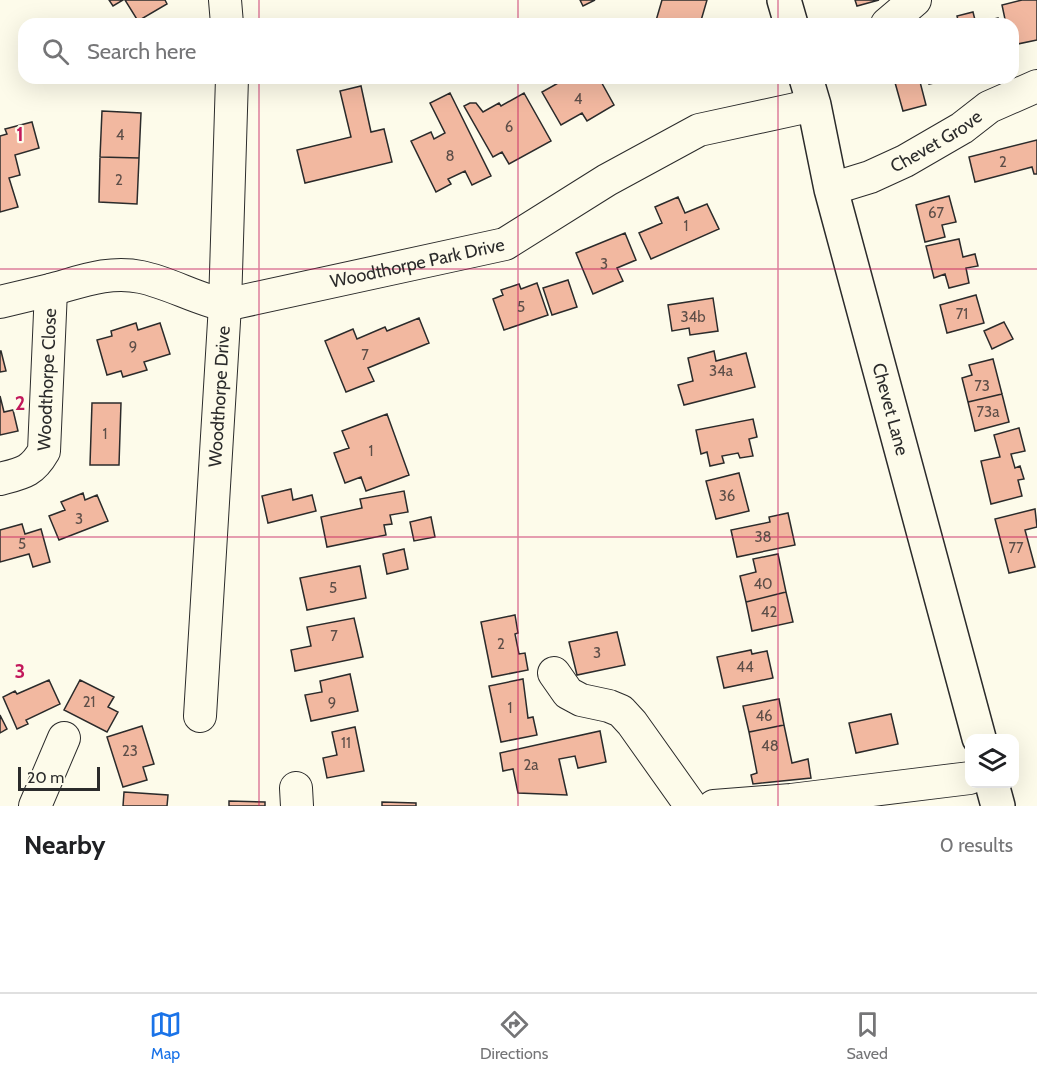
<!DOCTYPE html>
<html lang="en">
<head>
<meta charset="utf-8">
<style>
  :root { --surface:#fff; --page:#f6f6f6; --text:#202124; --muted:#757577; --line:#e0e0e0; --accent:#1a73e8 }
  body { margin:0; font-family:Cabin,sans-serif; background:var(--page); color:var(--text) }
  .controls { position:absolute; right:18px; bottom:18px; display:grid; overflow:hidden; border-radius:12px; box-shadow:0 6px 24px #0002 }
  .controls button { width:54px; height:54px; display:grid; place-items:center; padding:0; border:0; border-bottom:2px solid var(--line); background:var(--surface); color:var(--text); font:30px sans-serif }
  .scale { position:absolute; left:18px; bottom:15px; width:82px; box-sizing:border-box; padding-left:6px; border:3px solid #2b2b2b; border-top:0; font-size:16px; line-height:21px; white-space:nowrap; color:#2b2b2b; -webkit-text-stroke:4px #fdfbea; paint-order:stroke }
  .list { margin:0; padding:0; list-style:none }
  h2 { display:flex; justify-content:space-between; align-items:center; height:78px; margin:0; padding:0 24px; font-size:26px }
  h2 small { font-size:20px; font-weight:400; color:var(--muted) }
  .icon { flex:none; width:33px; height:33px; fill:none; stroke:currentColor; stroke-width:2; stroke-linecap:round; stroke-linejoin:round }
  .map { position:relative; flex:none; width:1037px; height:806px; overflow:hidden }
  .search { position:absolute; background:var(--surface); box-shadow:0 6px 24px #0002; left:18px; right:18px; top:18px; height:66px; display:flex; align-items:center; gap:15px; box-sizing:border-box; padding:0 21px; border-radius:18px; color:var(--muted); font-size:22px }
  .sheet { height:186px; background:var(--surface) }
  nav { display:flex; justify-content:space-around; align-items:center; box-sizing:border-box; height:84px; border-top:2px solid var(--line); background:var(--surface); font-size:16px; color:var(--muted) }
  nav a { display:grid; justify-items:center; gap:3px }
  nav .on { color:var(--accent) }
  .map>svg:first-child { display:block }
  .building { fill:#f2b8a0; stroke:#2b2b2b; stroke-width:1.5 }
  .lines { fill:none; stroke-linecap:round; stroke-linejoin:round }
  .minor-casing { stroke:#2b2b2b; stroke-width:34 }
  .major-casing { stroke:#2b2b2b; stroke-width:36 }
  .minor { stroke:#fdfbea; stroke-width:32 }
  .major { stroke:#fdfbea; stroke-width:33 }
  .grid { fill:none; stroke:#c2185b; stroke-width:1.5; stroke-opacity:0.55 }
  .labels { text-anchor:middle; stroke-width:4.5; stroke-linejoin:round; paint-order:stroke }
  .number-label { font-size:15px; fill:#5d4e48 }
  .street-label { font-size:18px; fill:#2b2b2b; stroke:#fdfbea }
  .grid-label { font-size:20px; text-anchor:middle; font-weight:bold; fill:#c2185b; stroke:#fdfbea; stroke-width:4.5; stroke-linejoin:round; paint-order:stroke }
</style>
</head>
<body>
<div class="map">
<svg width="1037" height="806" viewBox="0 0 1037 806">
  <rect width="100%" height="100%" fill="#fdfbea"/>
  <path class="building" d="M109,0H123L113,6Z
    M125,0H165L167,4L138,21Z
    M580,0H595L583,6Z
    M662,0H707L700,24H655Z
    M855,0H879L857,6Z
    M1022,0H1037V40L1013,45V24H1006L1002,5Z
    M973,12L976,24L998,18L999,24H959L957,16Z
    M567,78H599L614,105L587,121L582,113L561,125L542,92Z
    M899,78H919L926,105L903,111L894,79Z
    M927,78H956L929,84Z
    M361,86L371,132L384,129L392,162L305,183L297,150L351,137L340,91Z
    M450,93L491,176L472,185L465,171L448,179L451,184L436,192L411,141L431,132L434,139L445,133L430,103Z
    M524,93L551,141L509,164L502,152L493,157L464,106L470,103H476L483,112L499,103L501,106Z
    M102,111L141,113L139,158L100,157Z
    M32,122L39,148L15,155L20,175L9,178L18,207L0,212V136L7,134L5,129Z
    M1037,140V174H1034L1032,167L975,182L969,157Z
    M100,157L139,158L137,204L99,202Z
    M949,196L956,222L942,225L945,237L925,242L916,205Z
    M678,197L685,213L707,204L719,229L651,259L639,233L662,223L655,207Z
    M625,233L636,260L617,268L623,281L593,294L576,253Z
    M959,239L963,257L975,254L978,266L966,268L969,283L949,288L945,274L934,278L926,246Z
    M568,280L577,307L552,315L543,288Z
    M537,283L548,315L504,330L493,299L503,295L501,290L519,284L521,289Z
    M976,295L984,323L947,333L940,305Z
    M713,298L718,331L690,335L689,328L672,331L668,305Z
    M419,318L429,343L368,368L374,381L346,392L325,341L353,329L357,339L385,327L387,331Z
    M1004,322L1013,339L992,349L984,331Z
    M136,323L138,330L160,323L170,354L144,362L147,370L123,377L121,371L107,375L97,340L112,336L111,331Z
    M0,351H1L6,371L0,372Z
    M714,351L716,361L746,353L755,387L684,405L678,385L693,381L688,358Z
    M993,359L1002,394L968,402L962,378L972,375L969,365Z
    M1002,394L1009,422L975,431L968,402Z
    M0,396L4,412L13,410L18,431L0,435Z
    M92,403H121L119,465H90Z
    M387,414L409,475L366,491L361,477L345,483L334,453L349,448L342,431Z
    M753,419L757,437L749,439L753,456L740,458L738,453L722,456L724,463L710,466L707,452L701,454L696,430Z
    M1019,428L1025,451L1011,454L1015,468L1020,466L1024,479L1018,480L1022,496L991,504L981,461L1000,457L994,435Z
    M739,473L749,511L716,519L706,481Z
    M291,489L293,500L312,495L316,511L268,523L262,496Z
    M404,491L408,512L390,515L392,524L384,525L386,535L327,547L321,517L362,508L360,499Z
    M83,493L85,500L97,495L108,521L59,540L49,516L65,510L61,502Z
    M1035,509L1037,527L1025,530L1035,567L1009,573L995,519Z
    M788,513L795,545L737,557L731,530L770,522L769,517Z
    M431,517L435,537L414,541L410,522Z
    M22,524L25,534L41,529L50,562L33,567L29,554L0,562V530Z
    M404,549L408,569L387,574L383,554Z
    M778,554L786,592L746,602L740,576L756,572L753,559Z
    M360,566L366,598L307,610L300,578Z
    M786,592L793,622L752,631L746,602Z
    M515,615L518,633L515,634L519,654L525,653L528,670L492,677L481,622Z
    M354,618L363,657L295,671L291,650L311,646L307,627Z
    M617,632L625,665L577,675L569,642Z
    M751,650L752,654L767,651L773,678L724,688L717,657Z
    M350,674L358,711L311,721L305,695L322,692L320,681Z
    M523,679L528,718L533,717L537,735L501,742L489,686Z
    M49,680L60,704L26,720L28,724L17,729L3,697L15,691L17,694Z
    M80,680L114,697L108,707L118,712L107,732L64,710Z
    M779,699L784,725L749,732L743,706Z
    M891,714L898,744L856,753L849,723Z
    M0,715L7,729L0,733Z
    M784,725L792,763L808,759L811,778L753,784L751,775L757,773L749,732Z
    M142,726L154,764L143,767L147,780L123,787L107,737Z
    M355,727L364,771L327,778L323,758L337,755L332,732Z
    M600,731L606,762L578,768L575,756L559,759L567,795L518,793L513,769L503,771L500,753Z
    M124,792L168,795L167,806H123Z
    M229,801L265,802V806H229Z
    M382,802L416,803V806H382Z"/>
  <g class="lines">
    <defs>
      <g id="minor">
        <path d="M225,0L227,24"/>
        <path d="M887,24L915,0"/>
        <path id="s1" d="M831,189L870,177L905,161L962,128L989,107L1037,86"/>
        <path id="s2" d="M0,302C17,298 33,294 50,290C80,282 109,270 141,277C170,283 196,299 225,305L505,244L607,180L699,130L814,105"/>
        <path id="s3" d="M0,479C23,473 32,472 44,451L51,290"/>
        <path d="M554,673L568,693L581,700L609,706L621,711L632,723L691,806"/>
        <path id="s4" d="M200,716L225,305L232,78"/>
        <path d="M296,788L297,806"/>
        <path d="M35,806L64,738"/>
        <path d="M714,806L791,800L970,778"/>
      </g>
      <g id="major">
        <path d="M784,0L791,24"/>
        <path id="s5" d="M806,78L814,105L831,189L979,738"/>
        <path d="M992,784L998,806"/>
      </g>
    </defs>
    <use href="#minor" class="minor-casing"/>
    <use href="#major" class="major-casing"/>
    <use href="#minor" class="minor"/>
    <use href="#major" class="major"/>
  </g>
  <path class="grid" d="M259,0V24M518,0V24M778,0V24M259,78V806M518,78V806M778,78V806M0,269H1037M0,537H1037"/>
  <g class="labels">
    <g class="number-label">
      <text x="578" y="104">4</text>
      <text x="509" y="132">6</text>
      <text x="120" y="140">4</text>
      <text x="450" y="161">8</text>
      <text x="1003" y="167">2</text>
      <text x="119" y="185">2</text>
      <text x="936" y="218">67</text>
      <text x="686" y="231">1</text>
      <text x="604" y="269">3</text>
      <text x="521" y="312">5</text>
      <text x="962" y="319">71</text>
      <text x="693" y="322">34b</text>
      <text x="133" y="352">9</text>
      <text x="365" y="360">7</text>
      <text x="721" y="376">34a</text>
      <text x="982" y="391">73</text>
      <text x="988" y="417">73a</text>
      <text x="105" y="439">1</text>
      <text x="371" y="456">1</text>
      <text x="727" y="501">36</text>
      <text x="79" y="524">3</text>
      <text x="763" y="542">38</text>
      <text x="22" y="549">5</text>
      <text x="1016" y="553">77</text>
      <text x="763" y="589">40</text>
      <text x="333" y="593">5</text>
      <text x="769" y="617">42</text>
      <text x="334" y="641">7</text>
      <text x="501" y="649">2</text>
      <text x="597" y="658">3</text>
      <text x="745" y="672">44</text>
      <text x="89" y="707">21</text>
      <text x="332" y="708">9</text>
      <text x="510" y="713">1</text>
      <text x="764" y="721">46</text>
      <text x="346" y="748">11</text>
      <text x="770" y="751">48</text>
      <text x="130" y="756">23</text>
      <text x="531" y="770">2a</text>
    </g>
    <g class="street-label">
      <text dy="6" stroke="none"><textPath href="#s1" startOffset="116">Chevet Grove</textPath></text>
      <text dy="6" stroke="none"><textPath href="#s2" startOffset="430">Woodthorpe Park Drive</textPath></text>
      <text dy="6" stroke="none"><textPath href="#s3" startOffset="126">Woodthorpe Close</textPath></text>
      <text dy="6" stroke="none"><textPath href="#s4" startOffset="320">Woodthorpe Drive</textPath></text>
      <text dy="6" stroke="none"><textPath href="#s5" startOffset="342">Chevet Lane</textPath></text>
    </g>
  </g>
  <g class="grid-label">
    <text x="20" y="141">1</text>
    <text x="20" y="410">2</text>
    <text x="20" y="678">3</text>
  </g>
</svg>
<div class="controls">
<button><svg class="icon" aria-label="layers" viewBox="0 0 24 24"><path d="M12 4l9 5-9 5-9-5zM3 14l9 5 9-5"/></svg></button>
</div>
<div class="scale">20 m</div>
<div class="search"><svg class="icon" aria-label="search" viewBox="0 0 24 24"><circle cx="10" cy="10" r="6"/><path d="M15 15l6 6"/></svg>Search here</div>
</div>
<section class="sheet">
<h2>Nearby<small>0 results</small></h2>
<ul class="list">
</ul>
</section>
<nav>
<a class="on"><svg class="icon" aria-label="map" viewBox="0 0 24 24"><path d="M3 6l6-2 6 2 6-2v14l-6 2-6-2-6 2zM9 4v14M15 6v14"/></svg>Map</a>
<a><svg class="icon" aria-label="directions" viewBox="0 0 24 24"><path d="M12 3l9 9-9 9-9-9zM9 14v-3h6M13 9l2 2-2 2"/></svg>Directions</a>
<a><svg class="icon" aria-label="saved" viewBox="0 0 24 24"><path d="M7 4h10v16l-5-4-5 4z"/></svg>Saved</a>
</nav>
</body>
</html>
